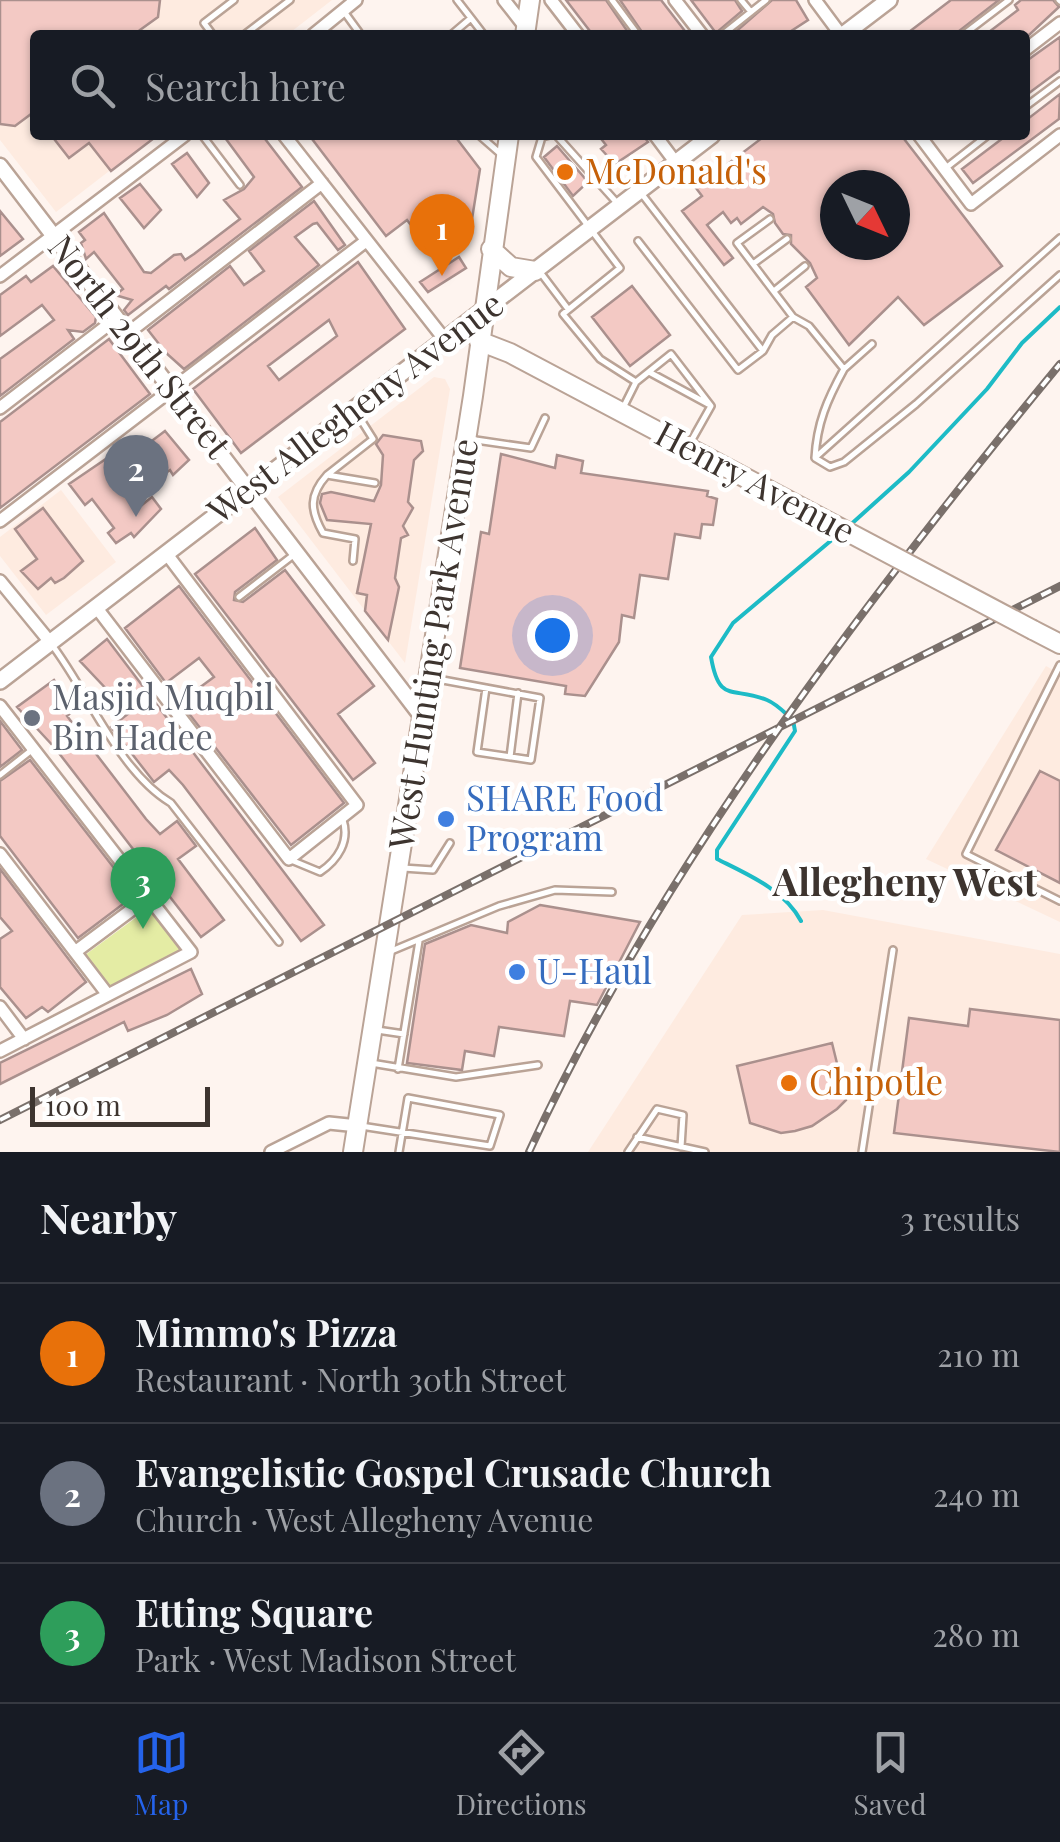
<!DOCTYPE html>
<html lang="en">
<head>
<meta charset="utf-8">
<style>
  :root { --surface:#171b24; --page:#20242c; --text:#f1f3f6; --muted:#9ea1a6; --line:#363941; --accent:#2563eb }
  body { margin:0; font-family:"Playfair Display",serif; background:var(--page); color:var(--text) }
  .compass { position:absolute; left:820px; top:170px; width:90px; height:90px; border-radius:50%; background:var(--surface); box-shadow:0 2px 8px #0004; rotate:133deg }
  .scale { position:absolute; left:30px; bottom:25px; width:180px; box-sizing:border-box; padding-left:10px; border:5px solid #3d342f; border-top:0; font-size:28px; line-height:35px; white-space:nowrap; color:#3d342f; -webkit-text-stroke:8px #fff; paint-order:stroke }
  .you { position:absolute; left:552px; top:635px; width:35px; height:35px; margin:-25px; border:8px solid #fff; border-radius:50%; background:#1a73e8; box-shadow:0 0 0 15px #1a73e833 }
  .badge { display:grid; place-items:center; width:65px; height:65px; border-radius:50%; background:var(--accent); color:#fff; font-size:32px; font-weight:700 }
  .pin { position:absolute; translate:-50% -82px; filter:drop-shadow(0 2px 5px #0008) }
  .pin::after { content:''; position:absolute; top:52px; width:35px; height:30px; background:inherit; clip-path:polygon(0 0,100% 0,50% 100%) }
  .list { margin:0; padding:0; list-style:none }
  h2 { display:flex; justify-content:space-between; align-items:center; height:130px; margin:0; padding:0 40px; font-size:42px }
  h2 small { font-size:32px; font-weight:400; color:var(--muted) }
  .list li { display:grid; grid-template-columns:65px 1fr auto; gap:30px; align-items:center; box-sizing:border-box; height:140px; padding:0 40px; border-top:2px solid var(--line) }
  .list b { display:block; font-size:38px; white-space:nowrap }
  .list p { margin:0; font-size:32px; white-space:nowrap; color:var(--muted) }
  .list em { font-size:32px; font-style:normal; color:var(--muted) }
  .icon { flex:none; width:55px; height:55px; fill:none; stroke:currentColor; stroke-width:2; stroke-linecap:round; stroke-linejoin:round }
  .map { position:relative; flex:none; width:1060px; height:1152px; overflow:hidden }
  .search { position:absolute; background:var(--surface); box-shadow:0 2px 8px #0004; left:30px; right:30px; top:30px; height:110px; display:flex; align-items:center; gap:25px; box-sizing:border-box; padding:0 35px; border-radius:10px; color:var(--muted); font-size:38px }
  .sheet { height:550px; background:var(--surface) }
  nav { display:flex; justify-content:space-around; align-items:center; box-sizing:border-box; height:140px; border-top:2px solid var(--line); background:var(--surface); font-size:28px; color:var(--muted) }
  nav a { display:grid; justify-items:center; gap:5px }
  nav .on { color:var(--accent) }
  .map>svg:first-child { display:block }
  .built { fill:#feebe0 }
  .green { fill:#e4eca4 }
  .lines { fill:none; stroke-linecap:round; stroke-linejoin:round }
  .stream { stroke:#1dbbc6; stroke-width:4 }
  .building { fill:#f3c9c4; stroke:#aa908d; stroke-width:2.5; fill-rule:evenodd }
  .service-casing { stroke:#baa396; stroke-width:10 }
  .minor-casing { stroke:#baa396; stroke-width:16 }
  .tertiary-casing { stroke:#baa396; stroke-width:19 }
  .secondary-casing { stroke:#baa396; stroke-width:20 }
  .primary-casing { stroke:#baa396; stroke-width:22 }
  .service { stroke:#fff; stroke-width:5 }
  .minor { stroke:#fff; stroke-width:11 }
  .tertiary { stroke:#fff; stroke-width:14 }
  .secondary { stroke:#fff; stroke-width:15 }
  .primary { stroke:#fff; stroke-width:18 }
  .rail-casing { stroke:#7a706b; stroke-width:8 }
  .rail { stroke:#fff; stroke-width:4; stroke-dasharray:11; stroke-linecap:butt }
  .primary-bridge-casing { stroke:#baa396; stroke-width:22; stroke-linecap:butt }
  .primary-bridge { stroke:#fff; stroke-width:18 }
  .food-dot { fill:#e8710a; stroke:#fff; stroke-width:4 }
  .worship-dot { fill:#6b7280; stroke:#fff; stroke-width:4 }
  .shop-dot { fill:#3f7fe0; stroke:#fff; stroke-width:4 }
  .labels { text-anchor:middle; stroke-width:9; stroke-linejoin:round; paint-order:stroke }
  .food-label { font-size:35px; fill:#c56008; stroke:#fff; text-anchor:start }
  .street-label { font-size:35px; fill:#3d342f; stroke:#fff }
  .worship-label { font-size:35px; fill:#5b616d; stroke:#fff; text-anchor:start }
  .shop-label { font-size:35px; fill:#366cbe; stroke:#fff; text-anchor:start }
  .neighbourhood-label { font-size:38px; font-weight:bold; fill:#3d342f; stroke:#fff }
</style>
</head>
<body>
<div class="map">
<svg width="1060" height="1152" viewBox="0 0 1060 1152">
  <rect width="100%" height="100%" fill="#fef4ef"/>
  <path class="built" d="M0,0H332L287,35H35V135H156L56,212L0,140Z
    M434,377L445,379L450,389L405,663L278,497Z
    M61,490L116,562L46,615L0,556V537Z
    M1046,666L1060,674V922L926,859Z
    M823,910L1060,954V1152H588L742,915Z"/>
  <path class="green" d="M149,908L182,951L111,989L85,955Z"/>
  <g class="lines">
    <path class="stream" d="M848,527L909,472L987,389L1022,343L1060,307
      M801,921C785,890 747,874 717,859V850L795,731L793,720C786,714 777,704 767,700C732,686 719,704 711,657L733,623L840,533"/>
  </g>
  <path class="building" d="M0,0H160L158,17L140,30L144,35H35V111L15,126L0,124Z
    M566,0H606L630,35H593Z
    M620,0H661L688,35H644Z
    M691,0H735L742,11L716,33Z
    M772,0H796L808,20L785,35H732Z
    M951,0H999L954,35H905Z
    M1021,0H1053L1059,7L1029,35H985L1018,10L1015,5Z
    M1060,37V70L1025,96V62Z
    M1060,94L1059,119L973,183L962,169L1007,135H1025V121Z
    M51,135H158L111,171L89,143L69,158Z
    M223,135H262L302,187L169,289L166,286L128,315L124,310L132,300L115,295L123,289L94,252L86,259L81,243L85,240L79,232L104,213L144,272L151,273L174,255L181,254L185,260L194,254L240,219L224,200L244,189L254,177Z
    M309,135H454L480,169L472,219L443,242L432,228L420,237L407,220L386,236Z
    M598,135H643L648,142L615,164L601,149L606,145Z
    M766,135H901L1002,266L924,325L898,297L849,345L806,287L817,278L810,263L791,244V235L783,234L775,223L773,214L763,207L741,224L737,218L731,223L723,212L707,225L733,258L724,265L682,211L702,196L696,188ZM835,185H895V245H835Z
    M557,146L588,182L573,196L544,157Z
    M187,153L209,183L197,197L172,164Z
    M140,184L161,210L144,228L120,198Z
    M314,201L345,245L338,250L317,223L313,224L295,237L319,265L184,369L164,351L158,355L153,349L159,344L148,330L230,266L244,285L264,271L249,251Z
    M0,211L23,239L0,256Z
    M459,257L466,268L428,292L420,282Z
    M358,262L405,329L241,453L193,389ZM329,320L337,336L279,380L268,366Z
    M53,266L96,317L95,323L83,332L68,330L74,339L0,396V359L54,320L42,305L0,336V295L26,276L31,282Z
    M632,286L670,335L630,366L592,317Z
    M109,339L150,394L0,508V422Z
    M165,431L189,460L173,475L170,470L163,475L157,467L162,463L149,443Z
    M383,435L421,441L423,451L414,460L408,502L413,508L403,526L408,535L401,538L395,578L399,587L388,640L365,611L367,595L357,593L371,524L327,520L320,503L322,494L331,492L374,501L381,485L383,455L376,444Z
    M122,448L133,462L121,477L142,505L152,497L161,509L134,537L131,533L116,543L108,533L114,528L92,499L85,505L69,484Z
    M501,454L555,468L557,455L583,461L581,473L708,491L707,496L717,499L713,525L702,524L700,538L675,534L668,579L640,575L634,618L622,615L619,642L585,696L565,694L566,686L460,668L481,532L489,534Z
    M43,508L83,561L64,578L55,583L51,578L38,589L21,571L37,559L15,529Z
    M255,528L277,560L235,592L234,600L243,602L285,570L374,686L338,714L375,763L353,780L195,574Z
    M179,586L344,803L291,845L180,702L214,677L199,658L166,683L125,628Z
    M107,639L324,925L301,941L183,785L169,770L154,782L111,727L129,713L80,661Z
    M54,680L75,709L67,716L146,819L160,834L177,821L196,846L178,859L224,920L201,937L55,748L17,707Z
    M0,721L22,750L0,767Z
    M30,760L135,895L78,938L0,836V781Z
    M1040,771L1060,781V883L996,850Z
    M0,869L86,982L48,1012L42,1007L26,1018L0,987V939L12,931L0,917Z
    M540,905L640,922L597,1005L570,1001L564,1036L499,1027L494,1056L465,1051L462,1070L407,1063L425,944L471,925L507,933L508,922Z
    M191,969L202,994L167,1015L128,1031L124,1022L0,1084V1063Z
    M970,1009L1060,1020V1152L894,1133L909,1018L968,1026Z
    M832,1043L846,1100L837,1109L812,1126L795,1131L781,1133L750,1123L737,1066Z"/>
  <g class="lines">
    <defs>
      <path id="service" d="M457,0L471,18
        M612,0L638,35
        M741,0L751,12
        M1059,0L1060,1
        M345,13L361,35
        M213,35L204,23L234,0
        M244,35L290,0
        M451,35L471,18L484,35
        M722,35L766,0
        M963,35L1009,0
        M1025,107L1060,81
        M202,135L240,185
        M479,135L503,156
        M550,135L542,137L536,157L620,268L563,314L600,359L636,382
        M556,135L618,204
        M947,167L988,135
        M638,241L738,370L763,351L641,193
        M753,264L787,239
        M540,272L568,309
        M774,291L805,266
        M793,317L809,326L844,369L872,344
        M763,351L772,335L793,317L737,243L770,219
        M844,369C827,400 817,423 815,458L830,467L844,462L916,404L1060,275
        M649,372L708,404
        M623,408L636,382L671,354L711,406L689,445
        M356,412L373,439L327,475L375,483
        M469,439L531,448L545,418
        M817,456L1060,238
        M327,475C309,495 310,510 323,533L355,539L353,561
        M239,597L296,553
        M52,645C88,692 119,772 171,803L279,942
        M1060,665L966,854L1060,901
        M432,678L540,698L531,760L477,752L486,688
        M510,757L518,693
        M0,775L33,749
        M291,860L320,872C338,860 350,841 343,820
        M403,868L433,870L450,843
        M389,952L499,906L555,890L612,892
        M377,1030L404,1034
        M371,1063L456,1077L538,1065
        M398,1069L419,941
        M361,1126C404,1133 447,1139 490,1146L500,1115L408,1098L399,1152
        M637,1137L705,1152
        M628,1152L657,1109L683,1115L681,1147
        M862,1152L893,950"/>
      <path id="minor" d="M504,0L526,28
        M551,0L578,35
        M675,0L702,35
        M815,0L841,35
        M313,35L356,0
        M1025,50L1060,23
        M284,135L445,340
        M655,135L676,163
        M919,135L971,204L1060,135
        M0,276L185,135
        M128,333L322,183
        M0,408L117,318
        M0,521L366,241
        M0,581L50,642
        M96,607L289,859L357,805L166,553
        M0,706L191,952L0,1051
        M0,854L108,995
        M75,952L150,896
        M0,1007L24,1039
        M271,1152L329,1123L358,1126"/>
      <path id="tertiary" d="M0,166L423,718"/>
      <path id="secondary" d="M843,35L889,0
        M0,681L712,135"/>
      <path id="primary" d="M525,35L530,0
        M491,249L511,267L535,271
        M479,341L510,353L759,485
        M1033,630L1060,644
        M353,1152L473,396L509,135"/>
    </defs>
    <use href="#service" class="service-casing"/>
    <use href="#minor" class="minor-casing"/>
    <use href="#tertiary" class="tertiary-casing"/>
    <use href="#secondary" class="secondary-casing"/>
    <use href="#primary" class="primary-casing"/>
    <use href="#service" class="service"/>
    <use href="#minor" class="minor"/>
    <use href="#tertiary" class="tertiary"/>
    <use href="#secondary" class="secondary"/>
    <use href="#primary" class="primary"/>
    <defs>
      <path id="rail" d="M0,1120L1060,586
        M529,1152C657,872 865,601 1060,364"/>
    </defs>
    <use href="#rail" class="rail-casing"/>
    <use href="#rail" class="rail"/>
    <defs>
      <path id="primary-bridge" d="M759,485L1033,630"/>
    </defs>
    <use href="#primary-bridge" class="primary-bridge-casing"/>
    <use href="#primary-bridge" class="primary-bridge"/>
  </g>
  <g class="food-dot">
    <circle cx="565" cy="172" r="10"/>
    <circle cx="789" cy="1083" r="10"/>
  </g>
  <circle class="worship-dot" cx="32" cy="718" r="10"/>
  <g class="shop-dot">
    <circle cx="446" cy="819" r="10"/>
    <circle cx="517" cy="972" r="10"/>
  </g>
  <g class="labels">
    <g class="food-label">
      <text x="585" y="184">McDonald's</text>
      <text x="809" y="1095">Chipotle</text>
    </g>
    <g class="street-label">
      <text transform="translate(139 347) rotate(52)" y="12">North 29th Street</text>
      <text transform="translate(356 408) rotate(-37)" y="12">West Allegheny Avenue</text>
      <text transform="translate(755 483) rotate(28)" y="12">Henry Avenue</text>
      <text transform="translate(434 644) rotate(-81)" y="12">West Hunting Park Avenue</text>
    </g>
    <g class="worship-label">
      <text x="52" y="710">Masjid Muqbil<tspan x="52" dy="40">Bin Hadee</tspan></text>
    </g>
    <g class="shop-label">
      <text x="466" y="811">SHARE Food<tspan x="466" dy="40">Program</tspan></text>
      <text x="537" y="984">U-Haul</text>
    </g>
    <g class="neighbourhood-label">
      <text x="905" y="896">Allegheny West</text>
    </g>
  </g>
</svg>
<svg class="compass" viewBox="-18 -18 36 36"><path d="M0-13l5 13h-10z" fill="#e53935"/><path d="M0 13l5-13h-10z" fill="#9ea1a6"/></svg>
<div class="scale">100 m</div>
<div class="you"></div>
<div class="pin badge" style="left:442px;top:276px;background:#e8710a">1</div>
<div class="pin badge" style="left:136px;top:517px;background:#6b7280">2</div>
<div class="pin badge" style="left:143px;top:929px;background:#2e9e5b">3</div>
<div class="search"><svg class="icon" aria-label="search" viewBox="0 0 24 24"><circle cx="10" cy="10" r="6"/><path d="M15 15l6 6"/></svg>Search here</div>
</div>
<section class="sheet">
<h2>Nearby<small>3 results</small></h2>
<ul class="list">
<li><span class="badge" style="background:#e8710a">1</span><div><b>Mimmo's Pizza</b><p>Restaurant · North 30th Street</p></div><em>210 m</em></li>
<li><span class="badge" style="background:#6b7280">2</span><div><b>Evangelistic Gospel Crusade Church</b><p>Church · West Allegheny Avenue</p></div><em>240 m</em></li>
<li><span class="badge" style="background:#2e9e5b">3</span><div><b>Etting Square</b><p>Park · West Madison Street</p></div><em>280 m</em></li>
</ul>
</section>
<nav>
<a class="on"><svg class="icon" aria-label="map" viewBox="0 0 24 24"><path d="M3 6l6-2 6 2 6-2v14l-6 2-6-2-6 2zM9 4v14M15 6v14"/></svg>Map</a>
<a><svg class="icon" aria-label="directions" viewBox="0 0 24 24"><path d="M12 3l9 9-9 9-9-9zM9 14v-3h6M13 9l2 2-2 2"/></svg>Directions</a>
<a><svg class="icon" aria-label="saved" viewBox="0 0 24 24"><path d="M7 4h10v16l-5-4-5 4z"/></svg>Saved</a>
</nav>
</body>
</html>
